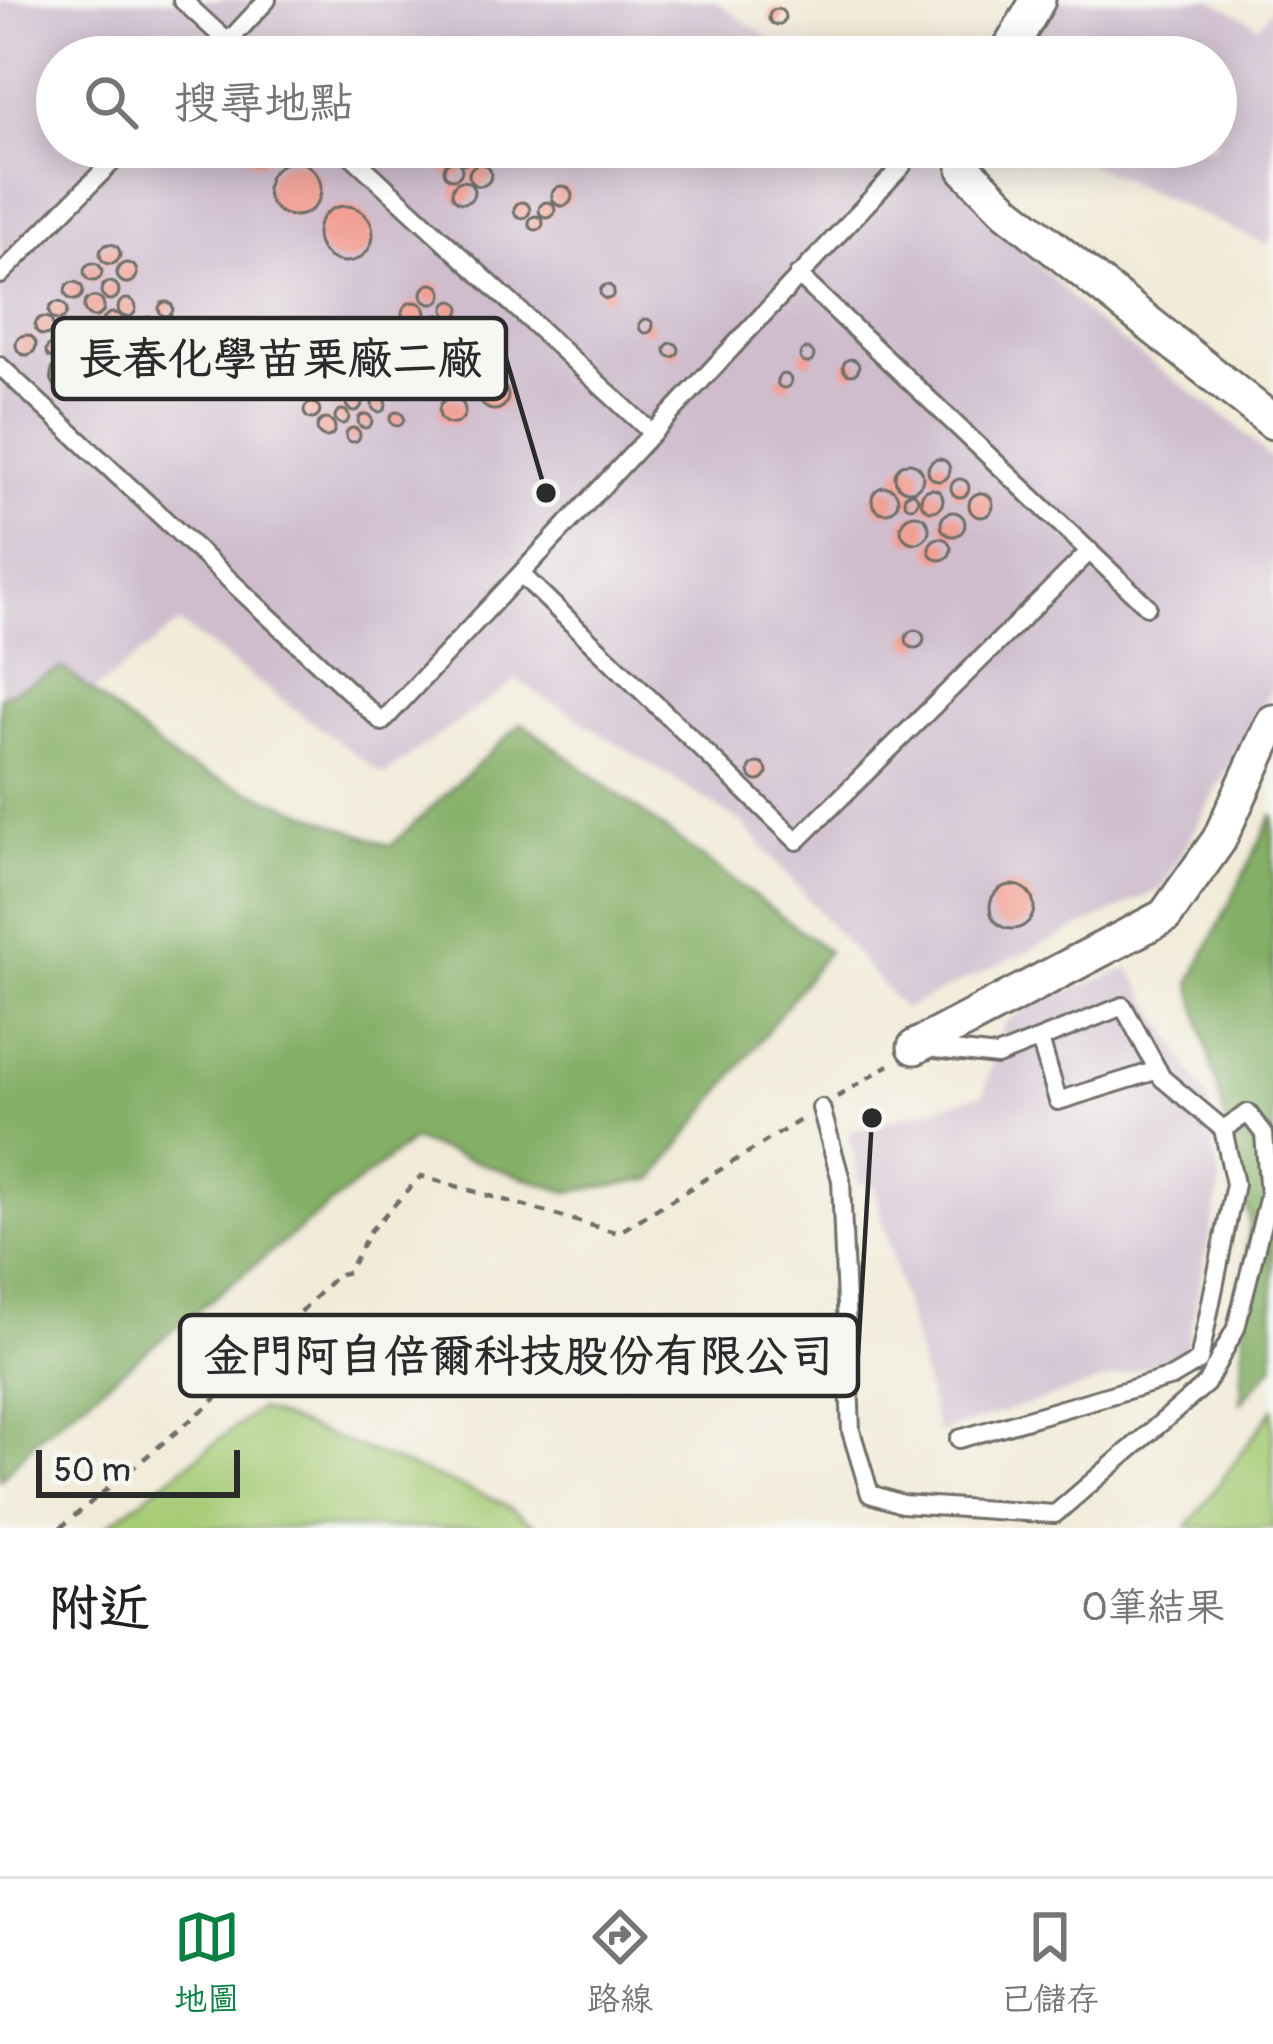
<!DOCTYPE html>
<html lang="zh-TW">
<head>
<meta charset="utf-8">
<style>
  :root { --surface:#fff; --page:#f2f2f2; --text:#202124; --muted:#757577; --line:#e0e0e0; --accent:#0b8043 }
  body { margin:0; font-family:Pangolin,"LXGW WenKai TC",sans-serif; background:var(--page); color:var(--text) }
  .scale { position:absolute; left:36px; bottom:30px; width:204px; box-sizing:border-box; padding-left:12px; border:6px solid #2b2b2b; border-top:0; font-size:33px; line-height:42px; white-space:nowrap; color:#2b2b2b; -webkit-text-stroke:9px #f6f6f2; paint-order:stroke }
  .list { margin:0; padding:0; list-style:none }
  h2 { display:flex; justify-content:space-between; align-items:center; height:156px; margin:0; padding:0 48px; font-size:51px }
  h2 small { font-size:39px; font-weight:400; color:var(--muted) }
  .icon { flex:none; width:66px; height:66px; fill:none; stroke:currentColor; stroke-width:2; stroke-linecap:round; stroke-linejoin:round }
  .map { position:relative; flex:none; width:1273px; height:1528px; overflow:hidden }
  .search { position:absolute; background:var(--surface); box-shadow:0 6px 30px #0003; left:36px; right:36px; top:36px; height:132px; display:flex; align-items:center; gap:30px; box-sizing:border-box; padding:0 42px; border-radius:66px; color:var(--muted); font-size:45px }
  .sheet { height:348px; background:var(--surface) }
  nav { display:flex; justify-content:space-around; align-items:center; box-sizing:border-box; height:168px; border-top:3px solid var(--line); background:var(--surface); font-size:33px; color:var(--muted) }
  nav a { display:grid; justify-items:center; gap:6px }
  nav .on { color:var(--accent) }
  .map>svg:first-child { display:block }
  .industrial { fill:#cfbdce }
  .green { fill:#a5cb75; stroke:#687b50; stroke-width:3 }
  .forest { fill:#84af66; stroke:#586d48; stroke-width:3 }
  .building { fill:#f2a094 }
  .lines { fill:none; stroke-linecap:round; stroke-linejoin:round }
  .service-casing { stroke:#706e68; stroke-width:22 }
  .minor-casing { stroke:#706e68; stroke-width:39 }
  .path { stroke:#706e68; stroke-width:4.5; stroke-dasharray:9 9; stroke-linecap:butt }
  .service { stroke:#fff; stroke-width:16 }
  .minor { stroke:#fff; stroke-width:33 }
  .leader { fill:none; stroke:#2b2b2b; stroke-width:4.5 }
  .callout-dot { fill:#2b2b2b; stroke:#f6f6f2; stroke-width:4.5 }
  .callout { fill:#f6f6f2; stroke:#2b2b2b; stroke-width:4.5 }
  .callout-label { font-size:45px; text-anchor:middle; font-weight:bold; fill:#2b2b2b }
</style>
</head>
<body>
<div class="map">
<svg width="1273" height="1528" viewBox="0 0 1273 1528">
  <rect width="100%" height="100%" fill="#f6f6f2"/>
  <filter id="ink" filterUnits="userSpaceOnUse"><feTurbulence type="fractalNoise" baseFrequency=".00833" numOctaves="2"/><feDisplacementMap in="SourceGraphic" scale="24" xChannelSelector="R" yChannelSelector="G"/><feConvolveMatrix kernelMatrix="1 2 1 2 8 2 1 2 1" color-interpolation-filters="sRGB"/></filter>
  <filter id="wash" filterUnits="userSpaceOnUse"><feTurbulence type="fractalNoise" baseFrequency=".004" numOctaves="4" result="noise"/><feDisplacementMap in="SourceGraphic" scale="48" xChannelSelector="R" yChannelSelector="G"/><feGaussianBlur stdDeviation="2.7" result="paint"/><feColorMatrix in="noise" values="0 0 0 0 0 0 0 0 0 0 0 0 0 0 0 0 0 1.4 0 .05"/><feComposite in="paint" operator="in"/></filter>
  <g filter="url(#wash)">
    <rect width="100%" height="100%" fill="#f1ebd8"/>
    <path class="industrial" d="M0,0H713L798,57H57V147H923L1094,321L1234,423L1273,461V687L1162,889L903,1009L742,823L517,680L383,775L179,623L0,767Z
      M1050,0H1212L1259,26L1273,6V233L1267,245L1053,147H1216V57H1019Z
      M1130,968L1208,1100L1211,1137L1221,1182L1185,1355L938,1433L873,1184L859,1183L849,1132L983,1094L1004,1023L1035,1003Z"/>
    <path class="green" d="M259,1409L501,1502L539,1528H105Z
      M1273,1409V1528H1187Z"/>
    <path class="forest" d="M63,668L178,763L390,846L522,723L828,951L654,1179L567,1192L412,1140L41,1435L0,1480V697Z
      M1273,814V1366L1241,1402L1249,1217L1191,982Z"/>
    <g id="blocks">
      <path class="building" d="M769 17a8 8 0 1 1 16 0a8 8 0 1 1-16 0Z
        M247 154a10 10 0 1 1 20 0a10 10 0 1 1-20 0Z
        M484,147H510L511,150L503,163L497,164L485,157Z
        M458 156a8 8 0 1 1 16 0a8 8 0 1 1-16 0Z
        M444 170a9 9 0 1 1 18 0a9 9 0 1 1-18 0Z
        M267 189a27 27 0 1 1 54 0a27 27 0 1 1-54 0Z
        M469 175a11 11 0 1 1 22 0a11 11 0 1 1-22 0Z
        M452 192a11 11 0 1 1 22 0a11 11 0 1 1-22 0Z
        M552 196a10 10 0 1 1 20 0a10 10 0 1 1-20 0Z
        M514 210a8 8 0 1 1 16 0a8 8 0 1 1-16 0Z
        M539 210a8 8 0 1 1 16 0a8 8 0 1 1-16 0Z
        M317 234a28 28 0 1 1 56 0a28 28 0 1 1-56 0Z
        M529 223a7 7 0 1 1 14 0a7 7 0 1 1-14 0Z
        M100 254a10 10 0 1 1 20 0a10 10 0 1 1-20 0Z
        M84 272a9 9 0 1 1 18 0a9 9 0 1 1-18 0Z
        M117 273a10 10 0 1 1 20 0a10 10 0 1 1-20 0Z
        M101 291a9 9 0 1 1 18 0a9 9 0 1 1-18 0Z
        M65 291a9 9 0 1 1 18 0a9 9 0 1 1-18 0Z
        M422 294a10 10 0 1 1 20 0a10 10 0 1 1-20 0Z
        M600 292a7 7 0 1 1 14 0a7 7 0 1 1-14 0Z
        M84 307a10 10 0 1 1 20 0a10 10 0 1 1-20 0Z
        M118 308a9 9 0 1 1 18 0a9 9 0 1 1-18 0Z
        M444 309a8 8 0 1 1 16 0a8 8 0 1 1-16 0Z
        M159 309a7 7 0 1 1 14 0a7 7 0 1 1-14 0Z
        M49 311a9 9 0 1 1 18 0a9 9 0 1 1-18 0Z
        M402 314a12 12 0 1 1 24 0a12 12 0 1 1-24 0Z
        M102 324a11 11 0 1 1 22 0a11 11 0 1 1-22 0Z
        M432 322a7 7 0 1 1 14 0a7 7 0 1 1-14 0Z
        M141 325a8 8 0 1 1 16 0a8 8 0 1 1-16 0Z
        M35 326a9 9 0 1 1 18 0a9 9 0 1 1-18 0Z
        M639 326a7 7 0 1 1 14 0a7 7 0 1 1-14 0Z
        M16 345a10 10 0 1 1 20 0a10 10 0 1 1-20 0Z
        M665 350a7 7 0 1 1 14 0a7 7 0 1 1-14 0Z
        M46 351a7 7 0 1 1 14 0a7 7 0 1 1-14 0Z
        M800 356a7 7 0 1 1 14 0a7 7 0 1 1-14 0Z
        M843 367a8 8 0 1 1 16 0a8 8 0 1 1-16 0Z
        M51 375a16 16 0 1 1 32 0a16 16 0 1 1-32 0Z
        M777 381a7 7 0 1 1 14 0a7 7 0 1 1-14 0Z
        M480 396a14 14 0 1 1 28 0a14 14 0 1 1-28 0Z
        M319 393a8 8 0 1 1 16 0a8 8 0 1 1-16 0Z
        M346 403a8 8 0 1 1 16 0a8 8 0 1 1-16 0Z
        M372 405a7 7 0 1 1 14 0a7 7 0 1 1-14 0Z
        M439 411a13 13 0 1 1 26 0a13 13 0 1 1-26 0Z
        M304 411a8 8 0 1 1 16 0a8 8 0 1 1-16 0Z
        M335 417a7 7 0 1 1 14 0a7 7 0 1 1-14 0Z
        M390 419a7 7 0 1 1 14 0a7 7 0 1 1-14 0Z
        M358 421a7 7 0 1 1 14 0a7 7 0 1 1-14 0Z
        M317 428a9 9 0 1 1 18 0a9 9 0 1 1-18 0Z
        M346 435a7 7 0 1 1 14 0a7 7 0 1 1-14 0Z
        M928 470a11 11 0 1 1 22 0a11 11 0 1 1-22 0Z
        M895 477a14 14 0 1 1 28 0a14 14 0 1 1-28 0Z
        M951 488a9 9 0 1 1 18 0a9 9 0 1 1-18 0Z
        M872 500a13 13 0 1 1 26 0a13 13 0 1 1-26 0Z
        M921 500a11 11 0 1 1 22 0a11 11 0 1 1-22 0Z
        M904 500a7 7 0 1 1 14 0a7 7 0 1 1-14 0Z
        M969 505a12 12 0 1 1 24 0a12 12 0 1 1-24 0Z
        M941 524a12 12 0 1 1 24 0a12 12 0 1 1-24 0Z
        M901 529a14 14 0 1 1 28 0a14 14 0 1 1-28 0Z
        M929 549a11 11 0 1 1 22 0a11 11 0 1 1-22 0Z
        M906 639a9 9 0 1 1 18 0a9 9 0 1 1-18 0Z
        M749 772a9 9 0 1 1 18 0a9 9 0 1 1-18 0Z
        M990 907a22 22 0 1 1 44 0a22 22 0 1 1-44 0Z"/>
    </g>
  </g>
  <g filter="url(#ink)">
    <use href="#blocks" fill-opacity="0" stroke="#706e68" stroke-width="3"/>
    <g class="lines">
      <defs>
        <path id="service" d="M182,0L244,57
          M228,42L267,0
          M342,147L652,433
          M0,275L127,147
          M798,275L1147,606
          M0,366L382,722L902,166
          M521,574L797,841L1090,551
          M1040,1039L1058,1101L1158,1070
          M927,1048L997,1056L1123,1006L1162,1078L1223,1129L1235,1184L1199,1361L1172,1377L959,1439
          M821,1108L841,1180L851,1431L870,1494L902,1504L1055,1514L1206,1384L1236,1328L1269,1195L1264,1134L1248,1113L1223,1129"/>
        <path id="minor" d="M1005,57L1038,0
          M967,147L965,169L1007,211L1273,422
          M915,1047L1165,916L1219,840L1273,722"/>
      </defs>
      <use href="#service" class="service-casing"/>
      <use href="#minor" class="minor-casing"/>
      <path class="path" d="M837,1097L889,1065
        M60,1528L210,1404L337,1275L348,1272L370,1231L421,1176L618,1233L802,1119"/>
      <use href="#service" class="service"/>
      <use href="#minor" class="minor"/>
    </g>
  </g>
  <path class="leader" d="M546 493L506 358M872 1118L858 1355"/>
  <g class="callout-dot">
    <circle cx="546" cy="493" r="12"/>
    <circle cx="872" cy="1118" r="12"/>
  </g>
  <g class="callout">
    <rect x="53" y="318" width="453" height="81" rx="12"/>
    <rect x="180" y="1315" width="678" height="81" rx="12"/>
  </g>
  <g class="callout-label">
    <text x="280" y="374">長春化學苗栗廠二廠</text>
    <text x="519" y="1371">金門阿自倍爾科技股份有限公司</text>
  </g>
</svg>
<div class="scale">50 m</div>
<div class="search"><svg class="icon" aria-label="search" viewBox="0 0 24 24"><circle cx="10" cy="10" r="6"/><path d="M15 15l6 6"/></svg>搜尋地點</div>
</div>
<section class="sheet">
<h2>附近<small>0筆結果</small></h2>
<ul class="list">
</ul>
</section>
<nav>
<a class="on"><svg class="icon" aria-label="map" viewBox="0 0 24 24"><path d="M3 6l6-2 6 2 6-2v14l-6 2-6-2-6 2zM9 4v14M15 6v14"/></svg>地圖</a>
<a><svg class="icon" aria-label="directions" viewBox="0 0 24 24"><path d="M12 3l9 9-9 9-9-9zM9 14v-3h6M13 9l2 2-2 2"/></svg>路線</a>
<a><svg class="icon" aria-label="saved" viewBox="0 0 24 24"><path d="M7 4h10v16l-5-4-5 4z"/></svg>已儲存</a>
</nav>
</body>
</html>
